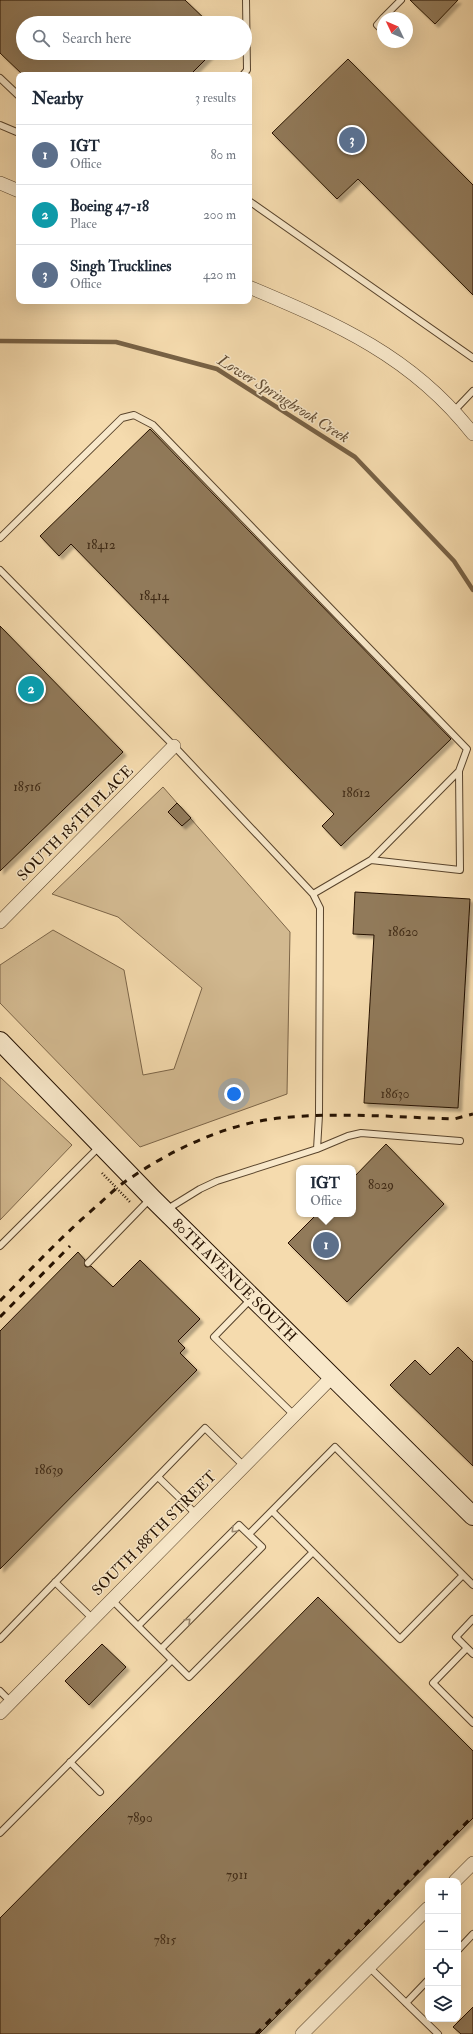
<!DOCTYPE html>
<html lang="en">
<head>
<meta charset="utf-8">
<style>
  :root { --surface:#fff; --page:#f2f2f3; --text:#1f2937; --muted:#747a83; --line:#e0e1e3; --accent:#b45309 }
  body { margin:0; font-family:"IM FELL Double Pica",serif; background:var(--page); color:var(--text) }
  .controls { position:absolute; right:12px; bottom:12px; display:grid; overflow:hidden; border-radius:8px; box-shadow:0 4px 16px #0002 }
  .controls button { width:36px; height:36px; display:grid; place-items:center; padding:0; border:0; border-bottom:1px solid var(--line); background:var(--surface); color:var(--text); font:20px sans-serif }
  .compass { position:absolute; left:377px; top:12px; width:36px; height:36px; border-radius:50%; background:var(--surface); box-shadow:0 4px 16px #0002; rotate:314deg }
  .you { position:absolute; left:234px; top:1094px; width:14px; height:14px; margin:-10px; border:3px solid #fff; border-radius:50%; background:#1a73e8; box-shadow:0 0 0 6px #1a73e833 }
  .badge { display:grid; place-items:center; width:26px; height:26px; border-radius:50%; background:var(--accent); color:#fff; font-size:13px; font-weight:700 }
  .pin { position:absolute; translate:-50% -50%; border:2px solid #fff; box-shadow:0 1px 4px #0006 }
  .popup { position:absolute; left:296px; top:1165px; width:60px; height:52px; box-sizing:border-box; display:grid; place-content:center; border-radius:8px; background:var(--surface); filter:drop-shadow(0 1px 3px #0005); font-size:13px; white-space:nowrap; color:var(--muted) }
  .popup b { font-size:15px; color:var(--text) }
  .popup::after { content:''; position:absolute; left:50%; top:100%; margin-left:-8px; border:8px solid transparent; border-top-color:var(--surface) }
  .list { margin:0; padding:0; list-style:none }
  h2 { display:flex; justify-content:space-between; align-items:center; height:52px; margin:0; padding:0 16px; font-size:17px }
  h2 small { font-size:13px; font-weight:400; color:var(--muted) }
  .list li { display:grid; grid-template-columns:26px 1fr auto; gap:12px; align-items:center; box-sizing:border-box; height:60px; padding:0 16px; border-top:1px solid var(--line) }
  .list b { display:block; font-size:15px; white-space:nowrap }
  .list p { margin:0; font-size:13px; white-space:nowrap; color:var(--muted) }
  .list em { font-size:13px; font-style:normal; color:var(--muted) }
  .icon { flex:none; width:22px; height:22px; fill:none; stroke:currentColor; stroke-width:2; stroke-linecap:round; stroke-linejoin:round }
  .map { position:relative; flex:none; width:473px; height:2034px; overflow:hidden }
  .search { position:absolute; background:var(--surface); box-shadow:0 4px 16px #0002; left:16px; top:16px; width:236px; height:44px; display:flex; align-items:center; gap:10px; box-sizing:border-box; padding:0 14px; border-radius:22px; color:var(--muted); font-size:15px }
  .panel { position:absolute; background:var(--surface); box-shadow:0 4px 16px #0002; left:16px; top:72px; width:236px; height:232px; border-radius:8px }
  .map>svg:first-child { display:block }
  .green { fill:#d2b990; stroke:#7c6548 }
  .lines { fill:none; stroke-linecap:round; stroke-linejoin:round }
  .stream { stroke:#776145; stroke-width:4.5 }
  .building { fill:#917a5a; stroke:#251100; filter:url(#shadow) }
  .lane-casing { stroke:#59442c; stroke-width:8 }
  .street-casing { stroke:#59442c; stroke-width:14 }
  .secondary-casing { stroke:#251100; stroke-width:20 }
  .path { stroke:#251100; stroke-width:2.5; stroke-dasharray:1 2; stroke-linecap:butt }
  .lane { stroke:#f8e8ca; stroke-width:6 }
  .street { stroke:#f8e8ca; stroke-width:13 }
  .secondary { stroke:#f8e8ca; stroke-width:18 }
  .rail { stroke:#251100; stroke-width:3; stroke-dasharray:7 7; stroke-linecap:butt }
  .oneway { stroke:#99876f }
  .labels { text-anchor:middle; stroke-width:3; stroke-linejoin:round; paint-order:stroke }
  .number-label { font-size:13px; fill:#402b16 }
  .street-label { font-size:15px; fill:#251100; stroke:#f8e8ca }
  .water-label { font-size:16px; font-style:italic; fill:#634d34; stroke:#f8e8ca }
</style>
</head>
<body>
<div class="map">
<svg width="473" height="2034" viewBox="0 0 473 2034">
  <defs>
    <filter id="shadow"><feDropShadow dx="3.5" dy="3.5" stdDeviation="1" flood-color="#0004"/></filter>
  </defs>
  <rect width="100%" height="100%" fill="#f5dbae"/>
  <filter id="stains"><feTurbulence type="fractalNoise" baseFrequency=".005" numOctaves="4"/><feColorMatrix values="0 0 0 0 .2 0 0 0 0 .09 0 0 0 0 .02 0 0 0 .5 -.17"/></filter>
  <radialGradient id="worn" r=".72"><stop offset=".6" stop-color="#630" stop-opacity="0"/><stop offset="1" stop-color="#630" stop-opacity=".3"/></radialGradient>
  <path class="green" d="M163,787L290,932L287,1094L140,1147L0,1003V965L53,930L124,970L143,1075L174,1069L202,988L118,917L52,894Z
    M0,1077L72,1145L0,1220Z"/>
  <g class="lines">
    <path class="stream" d="M0,341L116,342L217,369L355,457L454,561L473,590"/>
  </g>
  <path class="building" d="M0,0H185L209,23H23V53H212L190,75H23L0,53Z
    M410,0H458L435,24Z
    M348,59L473,185V295L358,179L337,199L272,133Z
    M150,429L451,739L341,846L322,826L334,814L71,544L59,556L40,536Z
    M0,626L123,752L0,871Z
    M177,803L191,818L182,826L168,812Z
    M355,892L470,899L458,1108L364,1103L374,935L353,934Z
    M386,1144L444,1204L347,1302L288,1243L317,1214H353V1178Z
    M78,1252L85,1260V1266L87,1267L91,1266L113,1287L140,1260L200,1319L178,1341L185,1348L180,1353L197,1370L0,1569V1331Z
    M458,1347L473,1362V1466L390,1385L415,1360L430,1375Z
    M318,1597L473,1751V1818L259,2034H0V1918Z
    M102,1644L126,1667L89,1705L65,1681Z
    M473,2007V2034H461L453,2027Z"/>
  <g class="lines">
    <defs>
      <path id="lane" d="M383,18L401,0
        M383,18L377,25L383,31
        M393,42L395,43
        M243,75L247,70L246,0
        M0,78L19,96
        M0,125L19,133
        M249,201L473,358
        M453,412L473,391
        M0,538L122,418L134,415L153,425L467,749L459,771
        M0,570L174,746L313,894L320,908L319,1115L317,1149L217,1181L200,1189L166,1210
        M313,894L371,860L460,870L459,771L371,860
        M317,1149L348,1136L361,1133L460,1141
        M0,1246L99,1147
        M88,1263L150,1199
        M251,1299L214,1337L294,1415
        M158,1477L196,1514
        M272,1511L400,1639L463,1575
        M249,1534L335,1447L473,1585
        M55,1582L93,1619
        M112,1600L189,1677L313,1552
        M473,1619L456,1637L473,1654
        M138,1626L239,1525L262,1547L161,1649
        M0,1639L205,1428L244,1466
        M467,1648L433,1683L473,1723
        M0,1691L11,1702
        M70,1762L100,1792
        M0,1833L172,1660
        M458,1950L473,1934
        M369,1967L438,2034
        M406,2003L428,1980"/>
      <path id="street" d="M0,183L19,191
        M249,287C337,324 412,356 473,434
        M0,922L174,746
        M0,1713L332,1377
        M455,1881L473,1863
        M302,2034L428,1908"/>
      <g id="secondary">
        <path id="s1" d="M0,1041L152,1198L473,1516"/>
      </g>
    </defs>
    <use href="#lane" class="lane-casing"/>
    <use href="#street" class="street-casing"/>
    <use href="#secondary" class="secondary-casing"/>
    <path class="path" d="M102,1173L131,1203"/>
    <use href="#lane" class="lane"/>
    <use href="#street" class="street"/>
    <use href="#secondary" class="secondary"/>
    <path class="rail" d="M0,1301C32,1268 64,1234 99,1204C110,1194 120,1184 132,1177C175,1148 227,1124 279,1118C337,1112 396,1117 454,1119L473,1114
      M0,1317L70,1246
      M256,2034L473,1816"/>
  </g>
  <defs><path id="oneway-chevron" d="M-2-3.5L2.5 0L-2 3.5" fill="none" stroke-width="1.6" stroke-linecap="round" stroke-linejoin="round"/></defs>
  <g class="oneway">
    <use href="#oneway-chevron" transform="translate(234 1530) rotate(135)"/>
    <use href="#oneway-chevron" transform="translate(188 1621) rotate(-45)"/>
  </g>
  <g class="labels">
    <g class="number-label">
      <text x="101" y="549">18412</text>
      <text x="154" y="600">18414</text>
      <text x="27" y="791">18516</text>
      <text x="356" y="797">18612</text>
      <text x="403" y="936">18620</text>
      <text x="395" y="1098">18630</text>
      <text x="381" y="1189">8029</text>
      <text x="49" y="1474">18639</text>
      <text x="140" y="1822">7890</text>
      <text x="237" y="1879">7911</text>
      <text x="165" y="1944">7815</text>
    </g>
    <g class="street-label">
      <text transform="translate(75 823) rotate(-45)" y="5">SOUTH 185TH PLACE</text>
      <text dy="5" stroke="none"><textPath href="#s1" startOffset="335">80TH AVENUE SOUTH</textPath></text>
      <text transform="translate(154 1533) rotate(-45)" y="5">SOUTH 188TH STREET</text>
    </g>
    <g class="water-label">
      <text transform="translate(284 398) rotate(32)" y="6">Lower Springbrook Creek</text>
    </g>
  </g>
  <rect width="100%" height="100%" filter="url(#stains)"/>
  <rect width="100%" height="100%" fill="url(#worn)"/>
</svg>
<div class="controls">
<button>+</button>
<button>−</button>
<button><svg class="icon" aria-label="locate" viewBox="0 0 24 24"><circle cx="12" cy="12" r="6"/><path d="M12 2v4M12 18v4M2 12h4M18 12h4"/></svg></button>
<button><svg class="icon" aria-label="layers" viewBox="0 0 24 24"><path d="M12 4l9 5-9 5-9-5zM3 14l9 5 9-5"/></svg></button>
</div>
<svg class="compass" viewBox="-18 -18 36 36"><path d="M0-13l5 13h-10z" fill="#e53935"/><path d="M0 13l5-13h-10z" fill="#747a83"/></svg>
<div class="you"></div>
<div class="pin badge" style="left:326px;top:1245px;background:#5c6f8a">1</div>
<div class="popup"><b>IGT</b>Office</div>
<div class="pin badge" style="left:31px;top:689px;background:#0f9aa8">2</div>
<div class="pin badge" style="left:352px;top:140px;background:#5c6f8a">3</div>
<div class="search"><svg class="icon" aria-label="search" viewBox="0 0 24 24"><circle cx="10" cy="10" r="6"/><path d="M15 15l6 6"/></svg>Search here</div>
<section class="panel">
<h2>Nearby<small>3 results</small></h2>
<ul class="list">
<li><span class="badge" style="background:#5c6f8a">1</span><div><b>IGT</b><p>Office</p></div><em>80 m</em></li>
<li><span class="badge" style="background:#0f9aa8">2</span><div><b>Boeing 47-18</b><p>Place</p></div><em>200 m</em></li>
<li><span class="badge" style="background:#5c6f8a">3</span><div><b>Singh Trucklines</b><p>Office</p></div><em>420 m</em></li>
</ul>
</section>
</div>
</body>
</html>
